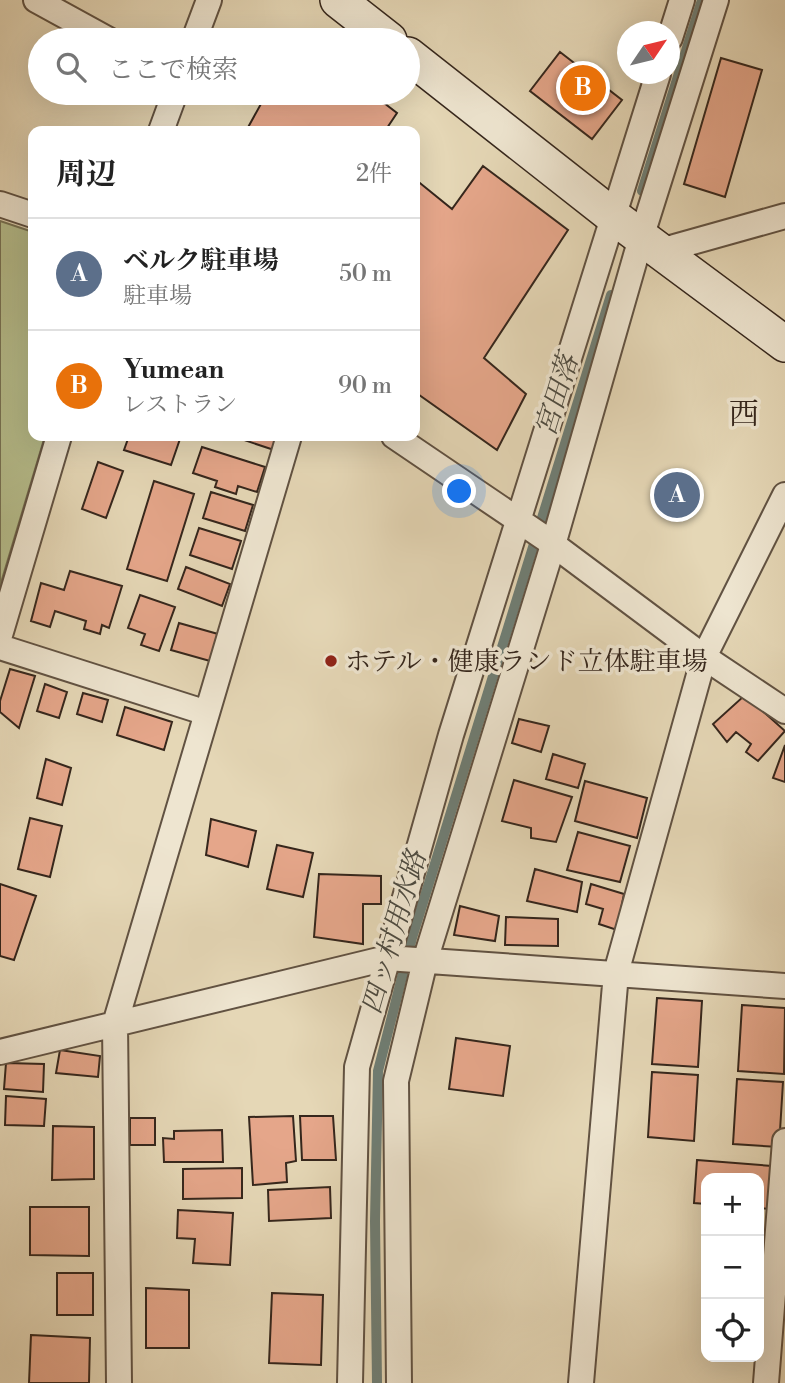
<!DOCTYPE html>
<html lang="ja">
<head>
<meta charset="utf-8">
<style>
  :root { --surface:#fff; --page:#f6f6f6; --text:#222; --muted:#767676; --line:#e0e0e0; --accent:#2563eb }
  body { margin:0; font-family:"Libre Bodoni","Noto Serif JP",serif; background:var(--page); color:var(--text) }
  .controls { position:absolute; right:21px; bottom:21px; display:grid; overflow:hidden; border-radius:14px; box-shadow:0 7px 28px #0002 }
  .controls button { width:63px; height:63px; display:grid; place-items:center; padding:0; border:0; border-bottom:2px solid var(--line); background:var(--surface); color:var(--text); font:35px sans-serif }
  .compass { position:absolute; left:617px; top:21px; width:63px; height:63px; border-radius:50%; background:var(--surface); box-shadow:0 7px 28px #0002; rotate:55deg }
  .you { position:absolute; left:460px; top:492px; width:24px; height:24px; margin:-18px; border:5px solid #fff; border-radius:50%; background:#1a73e8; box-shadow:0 0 0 10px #1a73e833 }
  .badge { display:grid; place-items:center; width:46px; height:46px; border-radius:50%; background:var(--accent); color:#fff; font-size:23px; font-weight:700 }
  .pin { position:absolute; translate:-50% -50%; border:4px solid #fff; box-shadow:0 2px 7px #0006 }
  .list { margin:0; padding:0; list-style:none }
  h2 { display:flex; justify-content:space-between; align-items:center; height:91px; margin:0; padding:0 28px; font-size:30px }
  h2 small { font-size:23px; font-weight:400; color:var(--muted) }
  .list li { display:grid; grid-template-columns:46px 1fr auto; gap:21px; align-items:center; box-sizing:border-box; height:112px; padding:0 28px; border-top:2px solid var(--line) }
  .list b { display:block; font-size:26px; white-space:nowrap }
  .list p { margin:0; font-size:23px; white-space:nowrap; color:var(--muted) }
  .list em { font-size:23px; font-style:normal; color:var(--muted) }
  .icon { flex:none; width:38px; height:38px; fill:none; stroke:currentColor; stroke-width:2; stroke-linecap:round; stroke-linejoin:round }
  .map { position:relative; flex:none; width:785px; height:1383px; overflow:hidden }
  .search { position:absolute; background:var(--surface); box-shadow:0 7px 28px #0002; left:28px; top:28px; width:392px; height:77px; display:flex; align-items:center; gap:18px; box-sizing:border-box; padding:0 24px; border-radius:38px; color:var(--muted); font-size:26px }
  .panel { position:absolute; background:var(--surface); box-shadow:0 7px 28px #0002; left:28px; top:126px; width:392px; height:315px; border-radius:14px }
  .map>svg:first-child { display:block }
  .green { fill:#b6be8d; stroke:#767254; stroke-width:2 }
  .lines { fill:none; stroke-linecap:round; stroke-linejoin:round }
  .stream { stroke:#6f7e75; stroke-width:10 }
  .building { fill:#e5a68a; stroke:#35261c; stroke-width:2 }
  .street-casing { stroke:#615242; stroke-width:28 }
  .secondary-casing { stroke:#35261c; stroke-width:38 }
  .street { stroke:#eee5d0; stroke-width:24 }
  .secondary { stroke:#eee5d0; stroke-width:35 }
  .poi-dot { fill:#8f2418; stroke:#eee5d0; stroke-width:2.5 }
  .labels { text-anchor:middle; stroke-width:7; stroke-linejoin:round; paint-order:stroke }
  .poi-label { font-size:26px; fill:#35261c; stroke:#eee5d0; text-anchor:start }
  .water-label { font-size:28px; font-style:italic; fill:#4d4b41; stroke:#eee5d0 }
  .quarter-label { font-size:30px; fill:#35261c; stroke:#eee5d0 }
</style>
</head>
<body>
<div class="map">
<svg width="785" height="1383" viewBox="0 0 785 1383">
  <rect width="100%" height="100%" fill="#e5d7b6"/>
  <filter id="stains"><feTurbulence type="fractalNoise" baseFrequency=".00286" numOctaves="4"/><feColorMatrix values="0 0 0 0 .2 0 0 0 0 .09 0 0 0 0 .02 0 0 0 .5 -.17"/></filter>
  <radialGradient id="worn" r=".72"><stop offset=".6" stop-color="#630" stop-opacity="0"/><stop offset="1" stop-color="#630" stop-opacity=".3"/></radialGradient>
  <path class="green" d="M0,221L33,232V436H45L0,586Z"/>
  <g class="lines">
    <path class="stream" d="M642,191L702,0
      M377,1383L375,1221L378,1071L412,938L611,295"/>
  </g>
  <path class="building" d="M560,52L622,100L592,139L530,91Z
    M721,58L762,70L725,197L684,184Z
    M267,93H371L397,113L385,131H246Z
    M483,166L568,230L484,358L526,394L497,450L415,392V179L452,209Z
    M129,436H181L171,465L124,450Z
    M239,436H279L274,450L238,438Z
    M202,447L265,467L257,492L238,486L236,494L215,487L217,481L193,473Z
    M98,462L123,471L106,518L82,509Z
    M154,481L194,494L167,581L127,569Z
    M211,492L253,505L245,531L203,518Z
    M199,528L241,541L232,569L190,555Z
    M186,567L230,584L222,606L178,589Z
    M70,571L122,586L109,628L102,625L100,634L84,629L86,621L55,611L50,627L31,621L41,583L64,590Z
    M140,595L175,607L159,651L141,645L145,634L128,628Z
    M179,623L218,634L210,661L171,650Z
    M10,669L35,676L19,728L0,712V701Z
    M45,684L67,692L59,718L37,711Z
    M83,693L108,700L102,722L77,714Z
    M745,695L785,731L758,761L746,752L751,744L736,732L727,742L713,724Z
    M125,707L172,722L164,750L117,735Z
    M519,719L549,726L541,752L512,743Z
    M785,745V782L773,778Z
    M553,754L585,764L578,788L546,779Z
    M46,759L71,768L62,805L37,798Z
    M514,780L572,797L556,842L531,838V828L502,821Z
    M585,781L647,798L637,838L575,821Z
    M30,818L62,826L50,877L18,869Z
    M211,819L256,831L248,867L206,855Z
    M578,832L630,846L620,882L567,870Z
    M277,845L313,853L303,897L267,889Z
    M535,869L582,882L577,912L527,901Z
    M319,874L381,876V904H363V944L314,937Z
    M0,884L36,896L14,960L0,956Z
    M591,884L624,894L617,930L599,924L603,909L586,904Z
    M460,906L499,916L495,941L454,935Z
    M506,917L558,919V946L505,945Z
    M657,998L702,1001L698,1067L652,1064Z
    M742,1005L785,1008L784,1074L738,1071Z
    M456,1038L510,1046L503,1096L449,1089Z
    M60,1050L100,1056L98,1077L56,1073Z
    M6,1063L44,1064L43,1092L4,1089Z
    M652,1072L698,1075L694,1141L648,1137Z
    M737,1079L783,1082L779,1147L733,1144Z
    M6,1096L46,1099L44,1126L5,1125Z
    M293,1116L296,1161L286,1163L287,1182L253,1185L249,1117Z
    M300,1116H333L336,1160H302Z
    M130,1118H155V1145H130Z
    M53,1126L94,1127V1179L52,1180Z
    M222,1130L223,1162H164L163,1138L174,1139V1131Z
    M697,1160L772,1166L769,1209L759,1208V1178H706V1204L694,1203Z
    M242,1168V1198L183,1199V1169Z
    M330,1187L331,1218L269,1221L268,1190Z
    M30,1207H89V1256L30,1255Z
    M178,1210L233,1213L230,1265L193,1263L195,1239L177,1238Z
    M57,1273H93V1315H57Z
    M146,1288L189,1290V1348H146Z
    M272,1293L323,1295L321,1365L269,1363Z
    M31,1335L90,1338L89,1383H29Z"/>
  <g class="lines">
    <defs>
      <path id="street" d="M36,0L109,40
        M670,38L682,0
        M194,40L209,0
        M161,131L175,93
        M0,204L33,215
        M660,251L785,216
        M394,436L546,539L704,657L785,711
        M0,635L59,436
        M0,647L207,713
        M0,1052L387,958L785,986
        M119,1383L115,1024L289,436
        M350,1383L357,1067L451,735L658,74
        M399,1383L396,1081L425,961L553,545L641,238L716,0
        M581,1383L616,973L704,657L785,495
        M766,1383L785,1141"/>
      <path id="secondary" d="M338,0L389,40
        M408,55L614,217L785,344"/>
    </defs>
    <use href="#street" class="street-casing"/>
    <use href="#secondary" class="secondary-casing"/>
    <use href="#street" class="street"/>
    <use href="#secondary" class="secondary"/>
  </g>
  <circle class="poi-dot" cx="331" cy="661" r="7"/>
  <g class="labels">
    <g class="poi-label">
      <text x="345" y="670">ホテル・健康ランド立体駐車場</text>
    </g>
    <g class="water-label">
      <text transform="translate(556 395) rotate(-73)" y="10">宮田落</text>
      <text transform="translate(393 932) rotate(-74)" y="10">四ッ村用水路</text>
    </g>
    <g class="quarter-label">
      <text x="744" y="424">西</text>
    </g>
  </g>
  <rect width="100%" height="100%" filter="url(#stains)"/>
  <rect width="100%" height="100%" fill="url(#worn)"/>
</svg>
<div class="controls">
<button>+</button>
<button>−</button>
<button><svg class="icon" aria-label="locate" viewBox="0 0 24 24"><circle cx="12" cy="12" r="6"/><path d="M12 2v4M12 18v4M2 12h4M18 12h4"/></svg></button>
</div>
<svg class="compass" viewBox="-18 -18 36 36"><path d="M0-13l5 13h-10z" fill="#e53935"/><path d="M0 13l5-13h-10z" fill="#767676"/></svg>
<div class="you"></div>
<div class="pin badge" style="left:677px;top:495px;background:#5c6f8a">A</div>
<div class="pin badge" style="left:583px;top:88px;background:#e8710a">B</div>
<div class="search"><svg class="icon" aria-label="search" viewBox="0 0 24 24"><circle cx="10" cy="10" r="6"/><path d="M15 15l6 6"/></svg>ここで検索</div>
<section class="panel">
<h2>周辺<small>2件</small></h2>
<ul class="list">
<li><span class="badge" style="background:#5c6f8a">A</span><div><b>ベルク駐車場</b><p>駐車場</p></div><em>50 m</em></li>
<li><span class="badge" style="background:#e8710a">B</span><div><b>Yumean</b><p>レストラン</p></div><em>90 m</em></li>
</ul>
</section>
</div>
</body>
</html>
